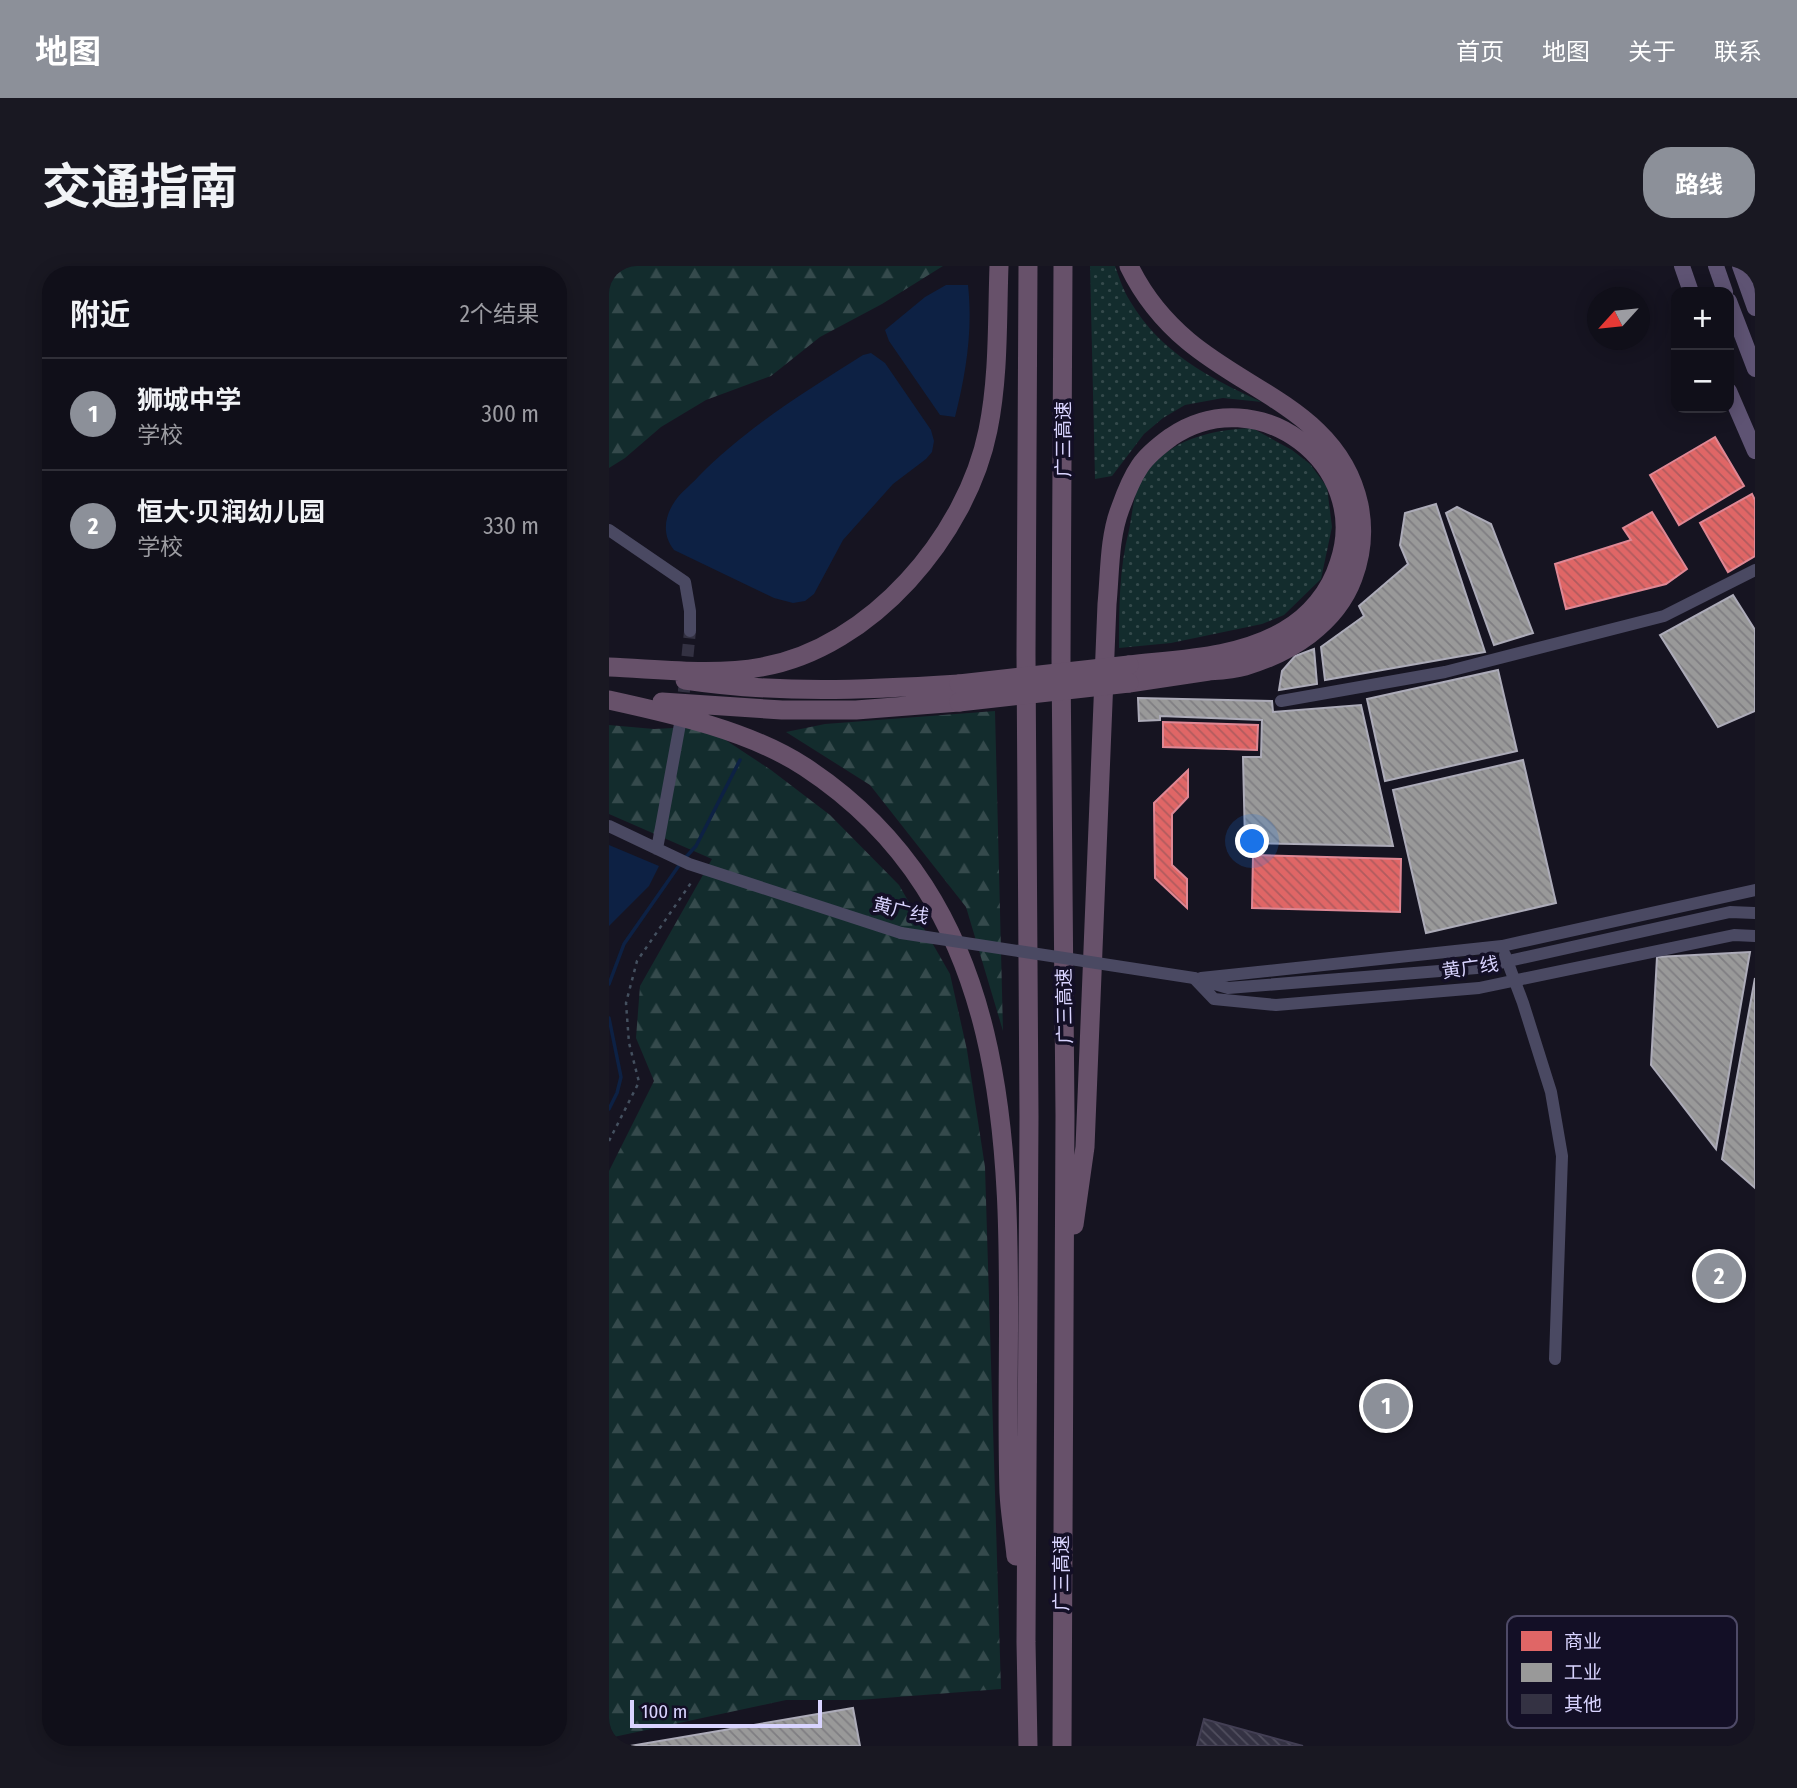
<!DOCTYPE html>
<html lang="zh">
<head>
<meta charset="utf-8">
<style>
  :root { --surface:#100f19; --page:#191822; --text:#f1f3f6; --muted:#9c9ca2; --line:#302f38; --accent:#8c9099 }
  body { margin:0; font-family:"Fira Sans Condensed","Noto Sans SC",sans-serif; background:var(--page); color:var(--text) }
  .controls { position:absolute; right:21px; top:21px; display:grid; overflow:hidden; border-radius:14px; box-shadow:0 4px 18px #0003 }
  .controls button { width:63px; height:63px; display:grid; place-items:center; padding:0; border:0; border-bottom:2px solid var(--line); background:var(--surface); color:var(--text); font:35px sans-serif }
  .compass { position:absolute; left:978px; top:21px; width:63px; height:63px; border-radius:50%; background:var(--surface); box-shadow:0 4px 18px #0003; rotate:243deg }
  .scale { position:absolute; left:21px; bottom:18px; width:192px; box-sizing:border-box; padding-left:7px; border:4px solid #d9d4ff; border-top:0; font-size:19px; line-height:24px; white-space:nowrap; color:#d9d4ff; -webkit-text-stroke:5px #130f26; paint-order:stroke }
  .you { position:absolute; left:644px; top:576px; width:24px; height:24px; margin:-18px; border:5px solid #fff; border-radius:50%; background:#1a73e8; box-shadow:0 0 0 10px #1a73e833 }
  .badge { display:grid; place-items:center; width:46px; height:46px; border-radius:50%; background:var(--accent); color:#fff; font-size:23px; font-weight:700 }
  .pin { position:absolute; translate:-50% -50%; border:4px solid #fff; box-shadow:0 2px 7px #0006 }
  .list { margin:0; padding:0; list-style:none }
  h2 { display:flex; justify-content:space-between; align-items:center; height:91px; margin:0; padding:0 28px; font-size:30px }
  h2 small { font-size:23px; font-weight:400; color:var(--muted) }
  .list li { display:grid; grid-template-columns:46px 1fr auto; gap:21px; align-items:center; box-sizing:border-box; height:112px; padding:0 28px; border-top:2px solid var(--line) }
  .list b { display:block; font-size:26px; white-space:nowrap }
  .list p { margin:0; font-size:23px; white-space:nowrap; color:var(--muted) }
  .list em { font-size:23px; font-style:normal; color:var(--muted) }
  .map { position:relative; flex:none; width:1146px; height:1480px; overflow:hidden; border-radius:28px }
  header { display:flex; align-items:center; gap:42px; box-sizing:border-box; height:98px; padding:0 35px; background:var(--accent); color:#fff }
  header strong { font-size:33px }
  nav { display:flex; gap:38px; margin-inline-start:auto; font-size:24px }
  .intro { display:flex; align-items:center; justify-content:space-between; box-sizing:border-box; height:168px; padding:0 42px }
  h1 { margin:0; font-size:49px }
  .button { padding:18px 32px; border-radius:28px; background:var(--accent); color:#fff; font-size:24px; font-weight:700 }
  main { display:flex; gap:42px; padding:0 42px }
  aside { flex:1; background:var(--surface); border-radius:28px; box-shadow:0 4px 18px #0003 }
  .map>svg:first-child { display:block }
  .grass { fill:url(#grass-dots) }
  .forest { fill:url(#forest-firs) }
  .water { fill:#0d2144 }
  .shops { fill:url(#shops-back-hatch); stroke:#de8794; stroke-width:2 }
  .industry { fill:url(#industry-back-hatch); stroke:#acabb8; stroke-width:2 }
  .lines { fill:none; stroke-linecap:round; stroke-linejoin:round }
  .stream { stroke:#0d2144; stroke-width:3.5 }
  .building { fill:url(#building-back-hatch); stroke:#433f54; stroke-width:2 }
  .minor-tunnel { stroke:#333142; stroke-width:12; stroke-dasharray:12 6; stroke-linecap:butt }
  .path { stroke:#44505f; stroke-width:2.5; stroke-dasharray:3.5 5; stroke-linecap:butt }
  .minor { stroke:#4a4962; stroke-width:12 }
  .major { stroke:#5e5373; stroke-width:16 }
  .highway { stroke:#67516a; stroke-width:19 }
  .minor-bridge { stroke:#4a4962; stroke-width:12 }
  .highway-bridge { stroke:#67516a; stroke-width:19 }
  .labels { text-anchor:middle; stroke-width:7; stroke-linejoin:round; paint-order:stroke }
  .street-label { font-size:19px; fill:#d9d4ff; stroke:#130f26 }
  .key { fill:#130f26; stroke:#4e4a67; stroke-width:2 }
  .key-label { font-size:19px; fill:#d9d4ff }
</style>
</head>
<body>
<header>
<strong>地图</strong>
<nav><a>首页</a><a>地图</a><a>关于</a><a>联系</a></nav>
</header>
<div class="intro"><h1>交通指南</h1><a class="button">路线</a></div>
<main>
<aside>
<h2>附近<small>2个结果</small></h2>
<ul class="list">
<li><span class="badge">1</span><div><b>狮城中学</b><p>学校</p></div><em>300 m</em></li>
<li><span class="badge">2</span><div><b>恒大·贝润幼儿园</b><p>学校</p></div><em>330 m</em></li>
</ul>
</aside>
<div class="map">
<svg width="1146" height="1480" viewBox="0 0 1146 1480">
  <defs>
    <pattern id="grass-dots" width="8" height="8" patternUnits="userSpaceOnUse" patternTransform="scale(1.75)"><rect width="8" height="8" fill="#132c2d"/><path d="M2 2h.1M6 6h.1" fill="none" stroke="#354a4c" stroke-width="1.8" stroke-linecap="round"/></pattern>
    <pattern id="forest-firs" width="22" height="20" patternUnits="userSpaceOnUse" patternTransform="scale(1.75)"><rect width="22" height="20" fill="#132c2d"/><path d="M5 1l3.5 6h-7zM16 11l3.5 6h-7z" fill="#354a4c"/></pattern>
    <pattern id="shops-back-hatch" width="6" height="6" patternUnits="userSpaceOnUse" patternTransform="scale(1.75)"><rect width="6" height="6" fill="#e06666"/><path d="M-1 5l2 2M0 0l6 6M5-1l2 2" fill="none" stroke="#b05b5e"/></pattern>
    <pattern id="industry-back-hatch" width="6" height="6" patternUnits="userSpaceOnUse" patternTransform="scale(1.75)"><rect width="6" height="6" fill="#999"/><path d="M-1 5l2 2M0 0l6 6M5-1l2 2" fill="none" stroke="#7f7e82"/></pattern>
    <pattern id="building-back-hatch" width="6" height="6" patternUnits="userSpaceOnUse" patternTransform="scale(1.75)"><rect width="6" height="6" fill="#343243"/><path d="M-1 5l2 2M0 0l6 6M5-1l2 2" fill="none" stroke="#514f5f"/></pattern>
  </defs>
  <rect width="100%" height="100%" fill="#161421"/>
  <path class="grass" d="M481,0H506C510,11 514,24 521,35C551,86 600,112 653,136L614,132L576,139L554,152L535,168L503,210L486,213Z
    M643,162L683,184L701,198L718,221L723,261L712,313L675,349L653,358L562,377L510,382C510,342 510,303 520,264C523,250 524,234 529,221C551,175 598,164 643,162Z"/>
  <path class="forest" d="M0,0H334L273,38L211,71L162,110L97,134L52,161L16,192L0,202Z
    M386,445L394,765L357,641L261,519L177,466L216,458Z
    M0,459L45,463L82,461L109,469L162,504L221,549L290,619L341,708L358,784L376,901L392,1423L250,1434H177L0,1472V905L45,815L27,772L31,720L103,593L0,548Z"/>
  <path class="water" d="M337,19H359C364,64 357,107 346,151L331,149L280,75L276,64L316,31Z
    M262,87L276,97L322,164L325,175L323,186L317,193L284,218L234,274L205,328L196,335L184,337L165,332L65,284C53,269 55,251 66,235C72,226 82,219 89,211C137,162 197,125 254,89Z
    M0,579L50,600L40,620L0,660Z"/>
  <path class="shops" d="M1106,171L1135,220L1070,259L1041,209Z
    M1143,228L1146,234V290L1119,306L1091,257Z
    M1043,246L1078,303L1057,318L957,343L946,298L1022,274L1014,262Z
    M554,456L649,459L648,484L554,481Z
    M579,504V531L563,548V599L578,613V642L546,612L545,537Z
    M644,589L792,593L791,646L643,642Z"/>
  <path class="industry" d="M827,238L876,386L716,414L712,381L755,350L750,340L799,298L791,279L796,247Z
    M848,241L882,258L924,367L885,379L837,247Z
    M1124,329L1146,364V445L1109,461L1051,369Z
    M705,383L708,418L670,424L673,405L686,390Z
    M889,404L908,485L776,515L758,433Z
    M529,432L663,435L664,446L752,439L784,580L636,577L634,491H652L653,454L551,450V454L530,455Z
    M914,494L947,637L817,667L784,524Z
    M1141,686L1107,883L1042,799L1048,691Z
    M1146,712V922L1113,893Z
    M244,1442L251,1480H21Z"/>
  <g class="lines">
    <path class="stream" d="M76,592L87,580L131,494
      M0,718L15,678L71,598
      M0,752L12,811L8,827L0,843"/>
  </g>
  <path class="building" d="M595,1453L694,1480H588Z"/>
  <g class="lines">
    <path class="minor-tunnel" d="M73,444L81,365"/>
    <path class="path" d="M0,875L30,816L20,777L17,737L28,695L84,614"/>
    <path class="minor" d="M0,264L76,316L81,345V365
      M672,435L836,406L1055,350L1146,304
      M0,560L80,598L292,667
      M48,583L71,458
      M1146,647L1121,646L868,702L619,722L585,712L605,733L667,739L870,722L1125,669L1146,670
      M896,689L914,737L942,826L953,890L946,1093
      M592,712L893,680L1146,624"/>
    <path class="major" d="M1073,0L1082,26
      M1107,0L1116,26
      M1131,0L1146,42
      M1120,35L1146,103
      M1120,125L1146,185"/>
    <path class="highway" d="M520,0C534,29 554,54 579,75C642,128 731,149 750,239C755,264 753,288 744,312C727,358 681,387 636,400C625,403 612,404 600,405C573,409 547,413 520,417
      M0,401C50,403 104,410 153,401C262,382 358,269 379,164C390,110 388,54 390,0
      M76,414C170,428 256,424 350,418
      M0,434C64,448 141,465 196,501C444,664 392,974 400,1227C401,1248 405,1269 407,1290
      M53,436L173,444H247L350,436
      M465,959L476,881L498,338C501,307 500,272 511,243C516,229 522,213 531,200C539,188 551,179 562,171C648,112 764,198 730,297C721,326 701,350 675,365C628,392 572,393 520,399
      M419,1480L417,1376L420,850L417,389L419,0
      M453,1480L456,849L452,392L454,0"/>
    <path class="minor-bridge" d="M292,667L585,712"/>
    <path class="highway-bridge" d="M350,418L520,399
      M350,436L520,417"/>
  </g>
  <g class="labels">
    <g class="street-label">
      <text transform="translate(454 173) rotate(-90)" y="7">广三高速</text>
      <text transform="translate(292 644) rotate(14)" y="7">黄广线</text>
      <text transform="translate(861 701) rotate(-8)" y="7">黄广线</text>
      <text transform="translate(455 740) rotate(-91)" y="7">广三高速</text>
      <text transform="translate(452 1307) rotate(-90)" y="7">广三高速</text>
    </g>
  </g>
  <rect x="898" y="1350" width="230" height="112" rx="10" class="key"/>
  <rect x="912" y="1365" width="31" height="20" fill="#e06666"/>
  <rect x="912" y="1397" width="31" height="19" fill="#999"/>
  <rect x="912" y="1428" width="31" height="20" fill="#343243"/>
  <g class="key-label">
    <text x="955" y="1382">商业</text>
    <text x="955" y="1413">工业</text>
    <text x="955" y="1445">其他</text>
  </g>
</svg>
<div class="controls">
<button>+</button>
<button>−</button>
</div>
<svg class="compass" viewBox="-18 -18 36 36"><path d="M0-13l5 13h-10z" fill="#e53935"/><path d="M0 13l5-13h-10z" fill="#9c9ca2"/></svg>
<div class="scale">100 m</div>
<div class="you"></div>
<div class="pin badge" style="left:777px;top:1140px">1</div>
<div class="pin badge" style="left:1110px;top:1010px">2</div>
</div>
</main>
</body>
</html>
